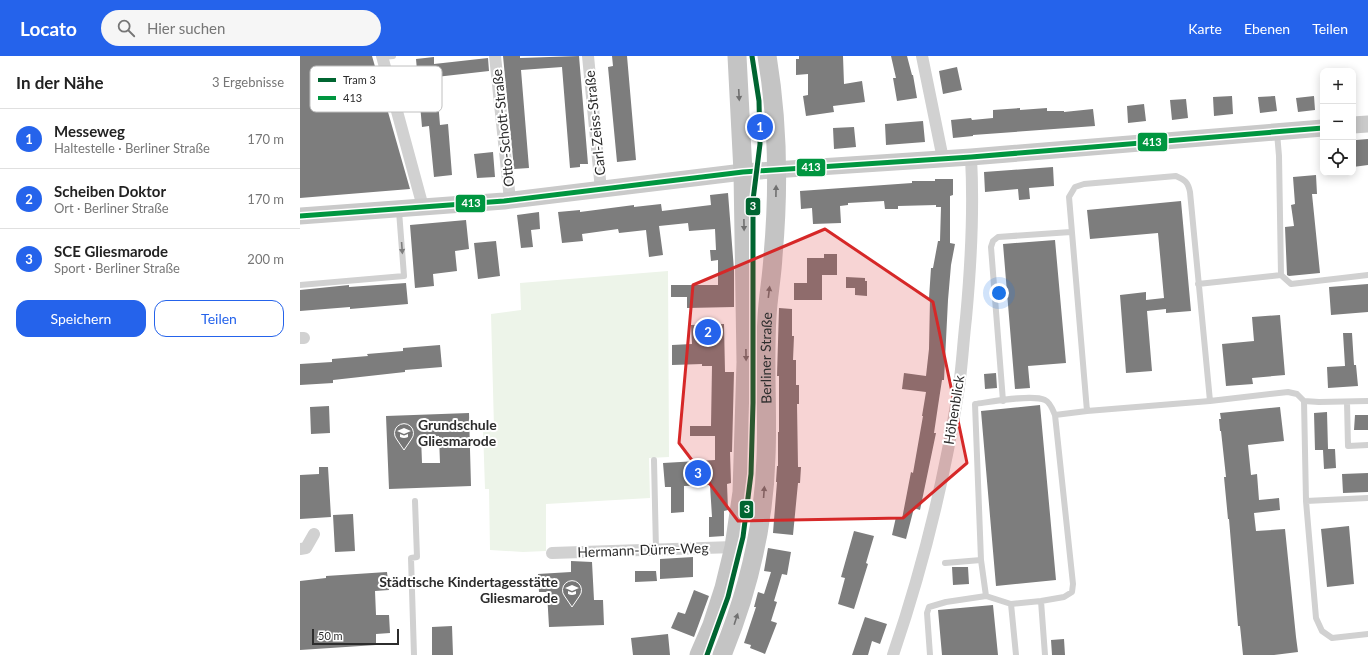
<!DOCTYPE html>
<html lang="de">
<head>
<meta charset="utf-8">
<style>
  :root { --surface:#fff; --page:#f6f6f6; --text:#222; --muted:#767676; --line:#e0e0e0; --accent:#2563eb }
  body { margin:0; font-family:Lato,sans-serif; background:var(--page); color:var(--text) }
  .controls { position:absolute; right:12px; top:12px; display:grid; overflow:hidden; border-radius:8px; box-shadow:0 2px 10px #0003 }
  .controls button { width:36px; height:36px; display:grid; place-items:center; padding:0; border:0; border-bottom:1px solid var(--line); background:var(--surface); color:var(--text); font:20px sans-serif }
  .scale { position:absolute; left:12px; bottom:10px; width:87px; box-sizing:border-box; padding-left:4px; border:2px solid #2c2c2c; border-top:0; font-size:11px; line-height:14px; white-space:nowrap; color:#2c2c2c; -webkit-text-stroke:3px #fff; paint-order:stroke }
  .you { position:absolute; left:699px; top:237px; width:14px; height:14px; margin:-10px; border:3px solid #fff; border-radius:50%; background:#1a73e8; box-shadow:0 0 0 6px #1a73e833 }
  .badge { display:grid; place-items:center; width:26px; height:26px; border-radius:50%; background:var(--accent); color:#fff; font-size:13px; font-weight:700 }
  .pin { position:absolute; translate:-50% -50%; border:2px solid #fff; box-shadow:0 1px 4px #0006 }
  .list { margin:0; padding:0; list-style:none }
  h2 { display:flex; justify-content:space-between; align-items:center; height:52px; margin:0; padding:0 16px; font-size:17px }
  h2 small { font-size:13px; font-weight:400; color:var(--muted) }
  .list li { display:grid; grid-template-columns:26px 1fr auto; gap:12px; align-items:center; box-sizing:border-box; height:60px; padding:0 16px; border-top:1px solid var(--line) }
  .list b { display:block; font-size:15px; white-space:nowrap }
  .list p { margin:0; font-size:13px; white-space:nowrap; color:var(--muted) }
  .list em { font-size:13px; font-style:normal; color:var(--muted) }
  .actions { display:flex; gap:8px; padding:12px 16px }
  .actions a { flex:1; padding:9px 0; border:1px solid var(--accent); border-radius:12px; text-align:center; font-size:14px; color:var(--accent) }
  .actions .main { background:var(--accent); color:#fff }
  .icon { flex:none; width:22px; height:22px; fill:none; stroke:currentColor; stroke-width:2; stroke-linecap:round; stroke-linejoin:round }
  .map { position:relative; flex:none; width:1068px; height:599px; overflow:hidden }
  header { display:flex; align-items:center; gap:24px; box-sizing:border-box; height:56px; padding:0 20px; background:var(--accent); color:#fff }
  header strong { font-size:19px }
  nav { display:flex; gap:22px; margin-inline-start:auto; font-size:14px }
  .search { width:280px; height:36px; background:var(--page); display:flex; align-items:center; gap:10px; box-sizing:border-box; padding:0 14px; border-radius:22px; color:var(--muted); font-size:15px }
  main { display:flex }
  aside { flex:1; background:var(--surface) }
  .map>svg:first-child { display:block }
  .green { fill:#edf4e9 }
  .building { fill:#7d7d7d; fill-rule:evenodd }
  .lines { fill:none; stroke-linecap:round; stroke-linejoin:round }
  .lane { stroke:#d1d1d1; stroke-width:6 }
  .street { stroke:#d1d1d1; stroke-width:12 }
  .secondary { stroke:#cacaca; stroke-width:17 }
  .primary { stroke:#c4c4c4; stroke-width:19 }
  .bus-1-casing { stroke:#fff; stroke-width:8 }
  .bus-1 { stroke:#009640; stroke-width:5 }
  .tram-1-casing { stroke:#fff; stroke-width:8 }
  .tram-1 { stroke:#006531; stroke-width:5 }
  .oneway { fill:#707070 }
  .oneway2 { fill:#7e7e7e }
  .marked { fill:#d62828; fill-opacity:0.2; stroke:#d62828; stroke-width:3; stroke-linejoin:round }
  .labels { text-anchor:middle; stroke-width:4; stroke-linejoin:round; paint-order:stroke }
  .street-label { font-size:14px; fill:#2c2c2c; stroke:#fff }
  .poi-label { font-size:14px; font-weight:bold; fill:#2c2c2c; stroke:#fff; text-anchor:start }
  .key { fill:#fff; stroke:#c0c0c0; stroke-width:1 }
  .key-label { font-size:11px; fill:#2c2c2c }
  .line-badge { stroke:#fff; stroke-width:1.5 }
  .badge-label { font-size:11px; text-anchor:middle; font-weight:bold; fill:#fff }
</style>
</head>
<body>
<header>
<strong>Locato</strong>
<div class="search"><svg class="icon" aria-label="search" viewBox="0 0 24 24"><circle cx="10" cy="10" r="6"/><path d="M15 15l6 6"/></svg>Hier suchen</div>
<nav><a>Karte</a><a>Ebenen</a><a>Teilen</a></nav>
</header>
<main>
<aside>
<h2>In der Nähe<small>3 Ergebnisse</small></h2>
<ul class="list">
<li><span class="badge">1</span><div><b>Messeweg</b><p>Haltestelle · Berliner Straße</p></div><em>170 m</em></li>
<li><span class="badge">2</span><div><b>Scheiben Doktor</b><p>Ort · Berliner Straße</p></div><em>170 m</em></li>
<li><span class="badge">3</span><div><b>SCE Gliesmarode</b><p>Sport · Berliner Straße</p></div><em>200 m</em></li>
</ul>
<div class="actions"><a class="main">Speichern</a><a>Teilen</a></div>
</aside>
<div class="map">
<svg width="1068" height="599" viewBox="0 0 1068 599">
  <rect width="100%" height="100%" fill="#fff"/>
  <path class="green" d="M368,215L369,401L349,402L350,442L246,448V495L223,496L190,494L189,433H185L183,373L194,372L191,258L221,254L220,227Z"/>
  <path class="building" d="M0,0H72L110,133L0,142Z
    M203,0H220V2L279,0L288,108H280V111L270,112L262,11L221,14L229,112L214,113Z
    M312,0H327L336,104L317,106L308,11L313,10Z
    M499,0H543L544,28L562,25L565,46L533,50L534,56L506,60L503,40L508,39V18L496,19V3H499Z
    M591,0H607L612,19H613L617,42L597,45L593,22H596Z
    M134,1V8L188,2L189,15L136,21L140,69L148,68L152,119L134,121L129,70L122,71L116,3Z
    M657,11L662,34L643,38L639,15Z
    M932,40L933,58L914,60L913,41Z
    M975,40L977,55L960,57L958,41Z
    M1014,40L1015,54L998,56L996,42Z
    M886,43L888,62L872,64L870,44Z
    M844,48L846,65L828,67L827,50Z
    M720,52V54L747,52V55H764V56L793,53L795,70L673,79V80L653,82L651,64L671,62L672,64L693,62V54Z
    M623,65L625,86L586,89L585,68Z
    M554,71L556,91L534,93L533,72Z
    M1068,83V109L1053,111V94L1056,93V84Z
    M193,96L195,121L177,122L174,98Z
    M753,111L754,130L729,132L730,143L719,144L718,133L685,136L684,116Z
    M1016,119L1017,138H1012L1020,217L989,220L987,219L985,171L994,170L991,149L995,148L993,121Z
    M635,123H653V139L650,140V187L655,188L651,209L648,244L644,324H642L638,350L634,377H636L620,454L614,452L606,483L592,479L596,461L602,463L611,416L613,417L623,360H622L626,336L602,333L604,317L626,320L629,293L630,243L629,242L631,212H633L638,185H640L641,151H636V149L598,150V153H585L584,145L548,147V149L540,150L541,167L513,168L512,152L501,153L500,135L612,127V125H635Z
    M428,137L434,214V251L387,252V241H371V229H418V204L411,205L410,194H416L415,173L389,175L388,167L359,170L363,199L349,201L346,174L319,177L318,173L282,178L283,185L262,187L258,156L280,154V156L334,149V151L361,148L362,155L411,149L410,139Z
    M881,145L891,255L866,257V253L847,255L852,315L826,317L820,239L846,236V244L864,242L858,177L790,183L787,154Z
    M239,156L240,173L231,174L233,191L221,192L217,159Z
    M166,164L169,193L155,195L157,215L133,218L134,230L115,232L110,169Z
    M755,184L766,307L728,310L730,332L715,333L703,188Z
    M196,185L200,220L178,223L174,187Z
    M524,198H537V219H522V244H494V227H507V202H524Z
    M546,221L565,222V225H567V240L555,239V232H546Z
    M106,227L108,248L50,253V251L0,255V234L49,229V231Z
    M1068,228V256L1031,259L1029,231Z
    M479,252L492,253V280H494L493,304H496V329H499V348H497L498,411H501L500,427H498L493,479L473,477L477,426H476L477,410H478V376H479V320H477Z
    M980,259L985,319L952,322L953,328L926,330L922,288L954,285L952,261Z
    M424,268L425,316H434L432,396H430L431,427L427,428L428,454L424,455V480L409,481V461H412L410,429L384,430V456L371,457V431H365L363,407L415,404V380H390V370H411L412,310H402V308L372,309V289L392,288L391,269Z
    M1043,277H1052L1054,309H1056L1058,330L1028,332L1027,311L1045,310Z
    M140,289L142,311L105,314V316L33,324V327L0,329V308L32,306V303L68,300L67,298L103,295V292Z
    M696,317L697,332L685,333L684,318Z
    M740,349L756,524L696,530L681,355Z
    M29,350L30,377L11,378L10,351Z
    M980,351L984,385L948,389L951,419L957,418L959,444L979,442L980,454L954,457L956,475L985,473L996,581L998,596L974,599H943L940,570H938L929,463H928L924,421H926L921,375H920L919,363H921L920,357Z
    M1027,356L1028,393H1035L1036,412L1024,413L1023,394H1015L1014,357Z
    M169,357L171,430L89,433L86,360ZM139,380L140,407H122L121,381Z
    M1055,359H1068V374H1054Z
    M19,411H28L31,461L0,463V419L19,418Z
    M1068,417V436L1043,437L1042,418Z
    M53,458L55,495L35,496L33,459Z
    M1049,470L1054,528L1027,531L1021,473Z
    M554,475L574,480L566,507L568,508L554,553L538,548L545,522L541,521Z
    M468,492L491,496L487,519L482,518L474,545L477,546L471,565L477,567L465,598L450,592L451,589L444,587L456,551H454L458,536L464,538L471,516L464,515Z
    M393,501V521L360,523V503Z
    M271,505L292,506L294,544H303L304,569L249,571L247,536H239L238,518L271,516Z
    M652,511H668L669,528L653,529Z
    M335,515H356L357,525L335,526Z
    M87,516L89,534L75,535L76,559H89L90,577L76,578V589L0,594V525L26,522V520Z
    M394,534L409,540L394,581L371,572L378,556L385,558Z
    M693,549L698,599H642L638,554Z
    M565,561L587,568L580,588L572,585L568,599H552Z
    M152,570L153,599H132V571Z
    M368,578L370,599H333L331,582Z
    M764,583L765,599H752L751,584Z"/>
  <g class="lines">
    <path class="lane" d="M83,1L93,0
      M977,77L979,100L981,219
      M876,120C885,124 888,126 890,136L910,345L787,355L769,141L775,131L784,128Z
      M898,228L981,219L991,228L1068,219
      M0,229L104,220L99,155
      M703,345L691,191L693,185L698,181L771,176
      M910,345L988,336L997,338L1004,345L1019,346L1068,345
      M1004,345L1006,445L1068,442
      M1047,346L1048,390L1068,389
      M755,359L773,528L772,536L764,541L741,545L711,548L686,540L681,504L675,348C690,346 732,338 745,344C750,346 753,354 755,359L787,355
      M354,404L356,494
      M1006,445L1016,562L1022,575L1032,582L1068,578
      M645,507L681,504
      M741,545L745,599
      M711,548L716,599
      M114,599L111,502L117,501L115,445
      M630,599L627,557L629,551L646,546L686,540"/>
    <path class="street" d="M82,0L123,151
      M195,0L210,144
      M288,0L301,134
      M622,0L643,103
      M0,282H4
      M0,493L6,492L14,478
      M252,497L434,491
      M593,599C622,514 644,426 658,337C662,313 663,287 666,262C671,208 674,155 671,101"/>
    <path class="secondary" d="M1053,69L1068,68
      M0,160L204,145L443,116L671,101L1023,72"/>
    <g class="primary">
      <path d="M399,599L412,569L424,532L434,491L442,436L446,306L443,116L437,0"/>
      <path id="s1" d="M422,599C448,536 464,469 466,401C468,354 464,307 467,261C468,240 472,221 473,200C479,133 478,66 467,0"/>
    </g>
    <defs>
      <path id="bus-1" d="M0,160L204,145L443,116L671,101L1023,72"/>
    </defs>
    <use href="#bus-1" class="bus-1-casing"/>
    <use href="#bus-1" class="bus-1"/>
    <defs>
      <path id="tram-1" d="M407,599L428,541L443,481L451,418L453,347V144L460,88L459,45L452,0"/>
    </defs>
    <use href="#tram-1" class="tram-1-casing"/>
    <use href="#tram-1" class="tram-1"/>
  </g>
  <defs><path id="oneway-solid" d="M-6-.8H1V-3.2L6.5 0L1 3.2V.8H-6Z"/></defs>
  <g class="oneway">
    <use href="#oneway-solid" transform="translate(439 39) rotate(87)"/>
    <use href="#oneway-solid" transform="translate(476 135) rotate(-89)"/>
    <use href="#oneway-solid" transform="translate(444 169) rotate(89)"/>
    <use href="#oneway-solid" transform="translate(469 236) rotate(-83)"/>
    <use href="#oneway-solid" transform="translate(446 299) rotate(89)"/>
    <use href="#oneway-solid" transform="translate(464 436) rotate(-86)"/>
    <use href="#oneway-solid" transform="translate(436 563) rotate(-72)"/>
  </g>
  <use class="oneway2" href="#oneway-solid" transform="translate(102 192) rotate(86)"/>
  <path class="marked" d="M525,173L633,246L667,407L603,462L438,465L379,387L393,229Z"/>
  <defs>
    <symbol id="school-pin" viewBox="-11 -11 22 30"><path d="M0 17L-7.5 6A9.5 9.5 0 1 1 7.5 6Z" fill="#767676" stroke="#fff"/><path d="M0-5L7-2L0 1L-7-2ZM-4 1L0 2.5L4 1V4Q0 6-4 4Z" fill="#fff"/></symbol>
  </defs>
  <g fill-rule="evenodd">
    <use href="#school-pin" x="93" y="366" width="22" height="30"/>
    <use href="#school-pin" x="261" y="523" width="22" height="30"/>
  </g>
  <g class="labels">
    <g class="street-label">
      <text transform="translate(295 67) rotate(-96)" y="5">Carl-Zeiss-Straße</text>
      <text transform="translate(203 72) rotate(-96)" y="5">Otto-Schott-Straße</text>
      <text dy="5" stroke="none"><textPath href="#s1" startOffset="303">Berliner Straße</textPath></text>
      <text transform="translate(654 354) rotate(-81)" y="5">Höhenblick</text>
      <text transform="translate(343 494) rotate(-2)" y="5">Hermann-Dürre-Weg</text>
    </g>
    <g class="poi-label">
      <text x="118" y="374">Grundschule<tspan x="118" dy="16">Gliesmarode</tspan></text>
      <text x="258" y="531" text-anchor="end">Städtische Kindertagesstätte<tspan x="258" dy="16">Gliesmarode</tspan></text>
    </g>
  </g>
  <rect x="10" y="10" width="132" height="46" rx="6" class="key"/>
  <rect x="18" y="22" width="18" height="4" fill="#006531"/>
  <rect x="18" y="40" width="18" height="4" fill="#009640"/>
  <g class="key-label">
    <text x="43" y="28">Tram 3</text>
    <text x="43" y="46">413</text>
  </g>
  <g class="line-badge">
    <rect x="837" y="76" width="31" height="20" rx="4" fill="#009640"/>
    <rect x="496" y="102" width="30" height="19" rx="4" fill="#009640"/>
    <rect x="155" y="138" width="31" height="19" rx="4" fill="#009640"/>
    <rect x="445" y="141" width="16" height="19" rx="4" fill="#006531"/>
    <rect x="439" y="444" width="15" height="19" rx="4" fill="#006531"/>
  </g>
  <g class="badge-label">
    <text x="852" y="90">413</text>
    <text x="511" y="115">413</text>
    <text x="171" y="151">413</text>
    <text x="453" y="154">3</text>
    <text x="447" y="457">3</text>
  </g>
</svg>
<div class="controls">
<button>+</button>
<button>−</button>
<button><svg class="icon" aria-label="locate" viewBox="0 0 24 24"><circle cx="12" cy="12" r="6"/><path d="M12 2v4M12 18v4M2 12h4M18 12h4"/></svg></button>
</div>
<div class="scale">50 m</div>
<div class="you"></div>
<div class="pin badge" style="left:460px;top:71px">1</div>
<div class="pin badge" style="left:408px;top:276px">2</div>
<div class="pin badge" style="left:398px;top:417px">3</div>
</div>
</main>
</body>
</html>
